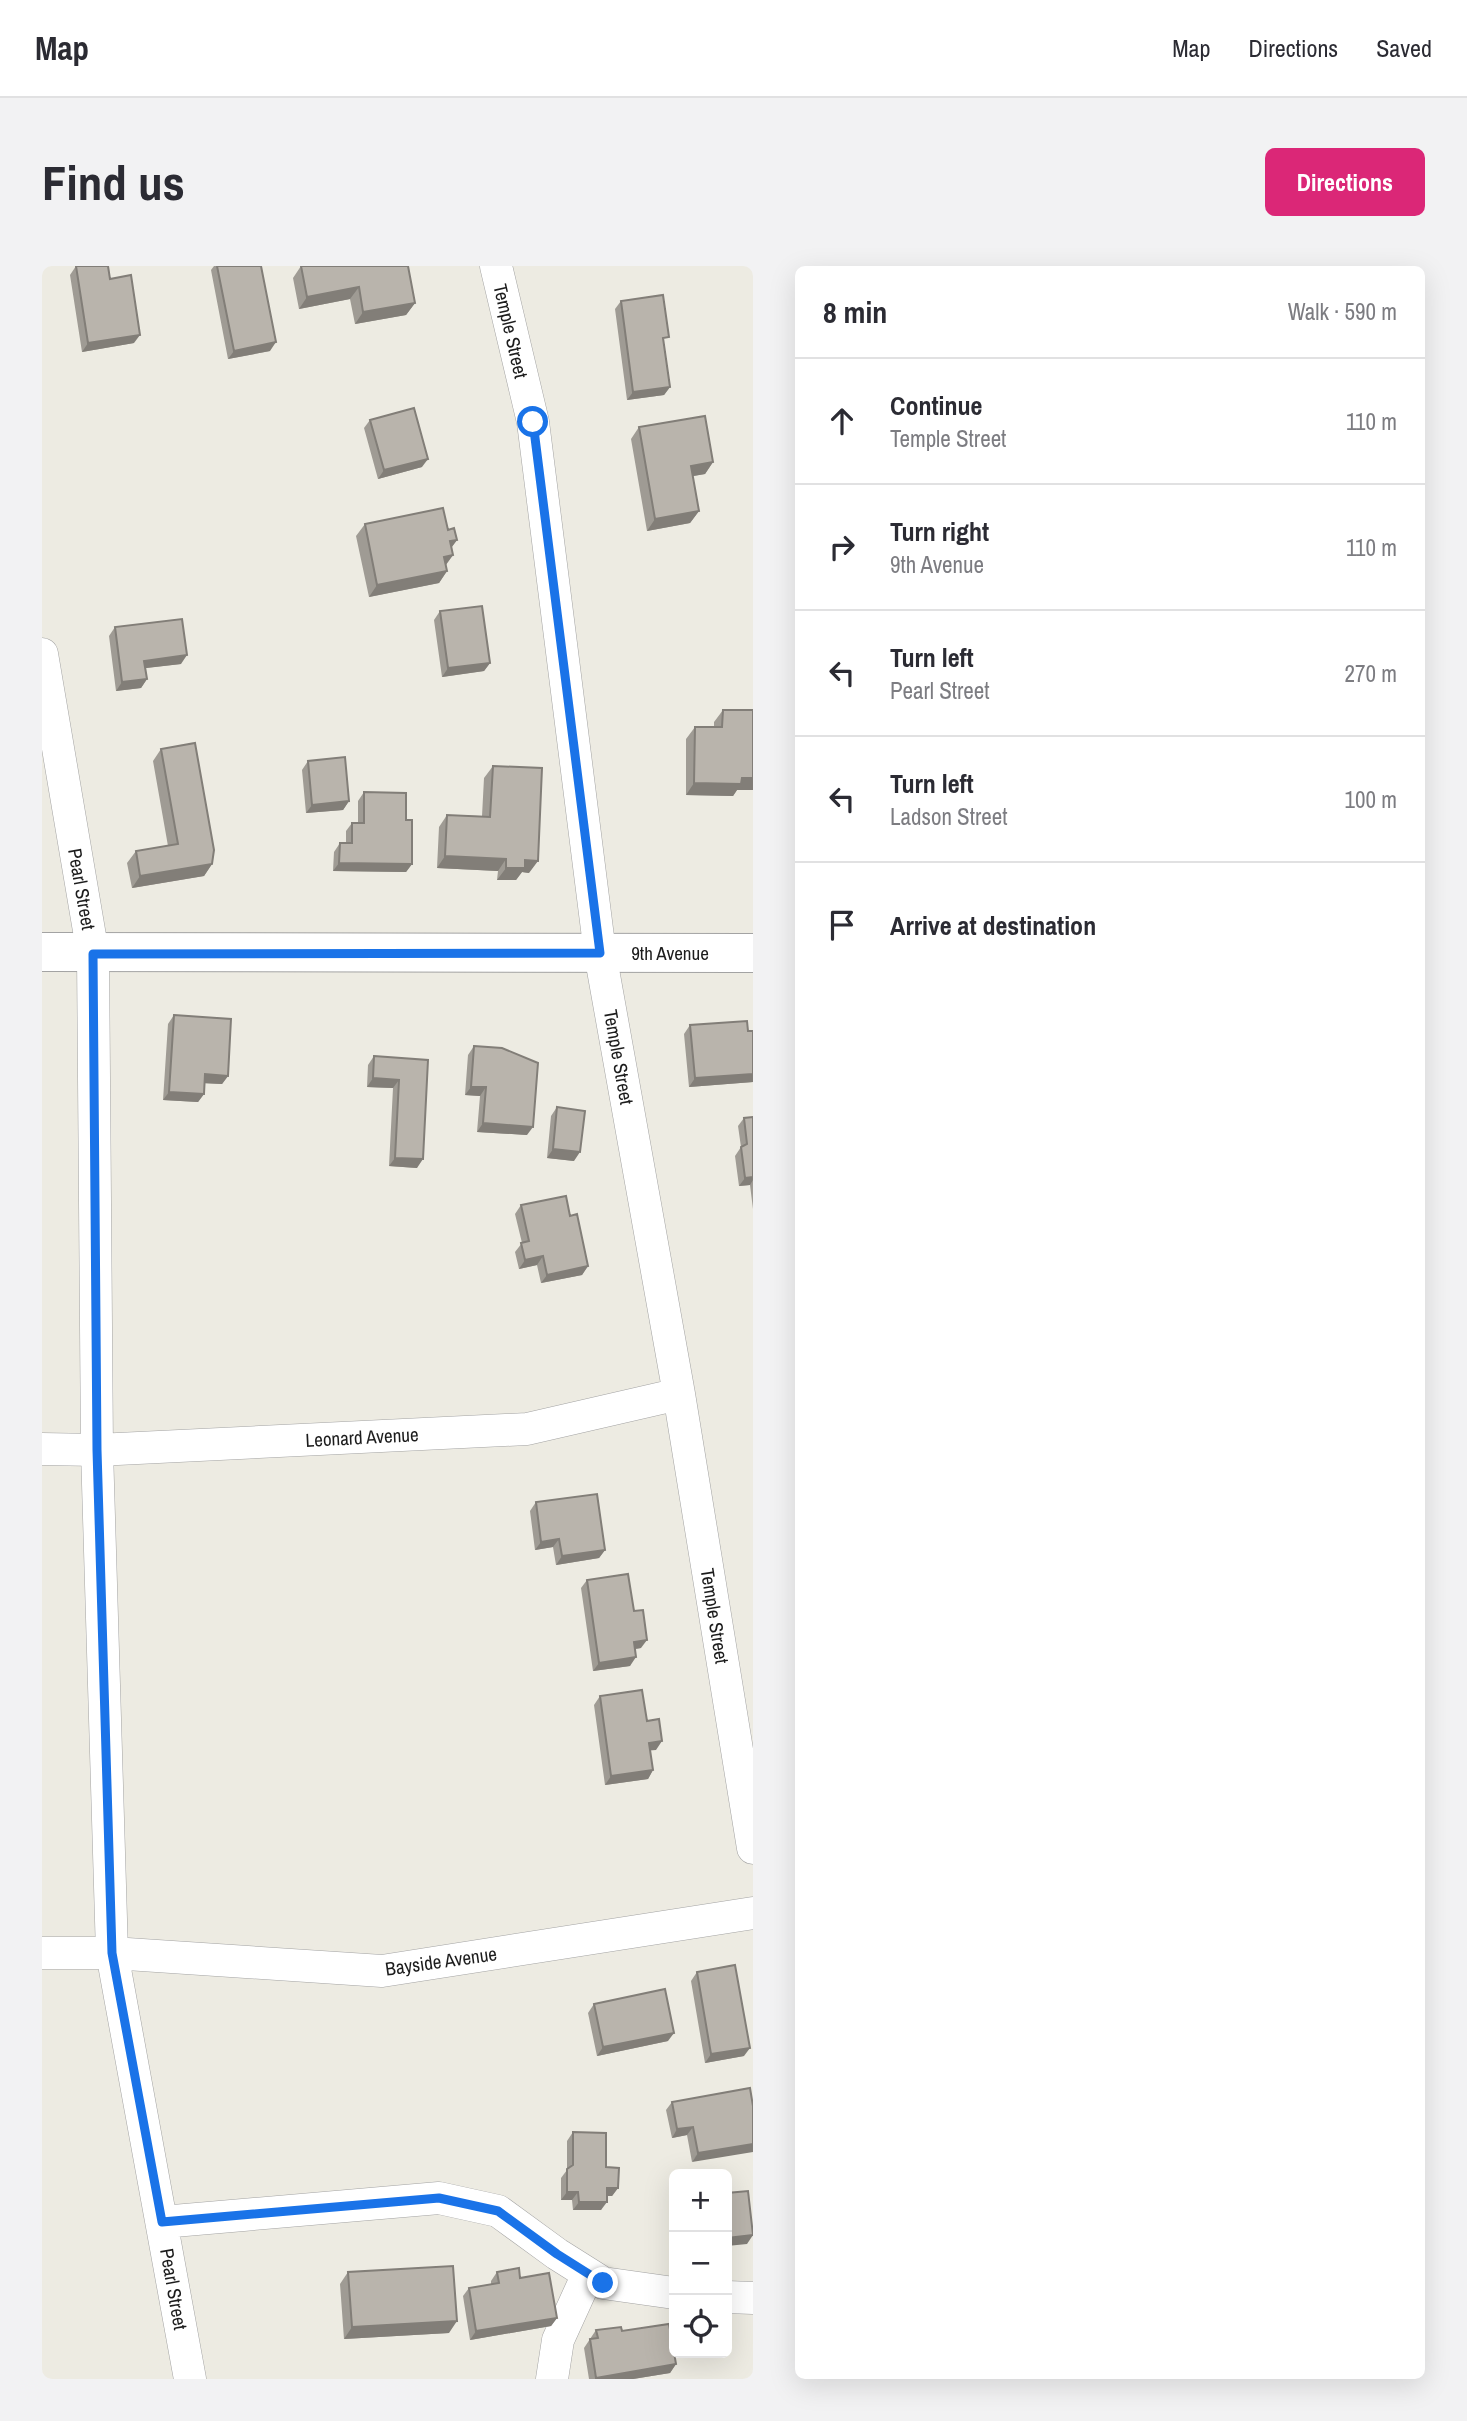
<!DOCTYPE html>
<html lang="en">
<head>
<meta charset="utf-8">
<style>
  :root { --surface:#fff; --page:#f2f2f3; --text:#2b2b33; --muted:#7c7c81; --line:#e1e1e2; --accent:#db2777 }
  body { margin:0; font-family:"Archivo Narrow",sans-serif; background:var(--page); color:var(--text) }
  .controls { position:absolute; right:21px; bottom:21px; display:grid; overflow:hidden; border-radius:10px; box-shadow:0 7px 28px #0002 }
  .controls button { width:63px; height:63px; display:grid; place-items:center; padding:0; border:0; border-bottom:2px solid var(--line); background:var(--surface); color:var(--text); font:35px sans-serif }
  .stop { position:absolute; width:21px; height:21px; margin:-16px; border:5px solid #1a73e8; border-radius:50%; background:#fff }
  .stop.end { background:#1a73e8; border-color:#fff; box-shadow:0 2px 7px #0008 }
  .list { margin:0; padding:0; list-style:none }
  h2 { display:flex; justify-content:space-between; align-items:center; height:91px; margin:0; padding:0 28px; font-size:30px }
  h2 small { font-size:23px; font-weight:400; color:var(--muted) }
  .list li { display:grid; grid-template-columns:46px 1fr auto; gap:21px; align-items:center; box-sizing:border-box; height:126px; padding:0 28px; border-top:2px solid var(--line) }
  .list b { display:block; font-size:26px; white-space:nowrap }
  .list p { margin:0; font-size:23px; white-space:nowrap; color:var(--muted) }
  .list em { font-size:23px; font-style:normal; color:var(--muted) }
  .icon { flex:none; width:38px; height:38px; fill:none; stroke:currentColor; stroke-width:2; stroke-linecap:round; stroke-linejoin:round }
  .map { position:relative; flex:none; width:711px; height:2113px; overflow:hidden; border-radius:10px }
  header { display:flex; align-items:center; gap:42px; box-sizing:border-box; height:98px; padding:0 35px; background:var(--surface); border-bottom:2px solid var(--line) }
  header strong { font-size:33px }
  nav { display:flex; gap:38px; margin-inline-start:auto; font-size:24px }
  .intro { display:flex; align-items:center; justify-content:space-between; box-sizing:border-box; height:168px; padding:0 42px }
  h1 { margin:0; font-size:49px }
  .button { padding:18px 32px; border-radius:10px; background:var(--accent); color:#fff; font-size:24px; font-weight:700 }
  main { display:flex; gap:42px; padding:0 42px }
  aside { flex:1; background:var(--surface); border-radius:10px; box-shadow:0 7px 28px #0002 }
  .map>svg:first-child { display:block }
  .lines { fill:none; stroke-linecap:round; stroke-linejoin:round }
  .minor-casing { stroke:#a3a3a3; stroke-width:33 }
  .tertiary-casing { stroke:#a3a3a3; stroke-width:40 }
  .minor { stroke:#fff; stroke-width:32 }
  .tertiary { stroke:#fff; stroke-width:38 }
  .wall { fill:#9f9b94 }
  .shaded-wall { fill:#827e78 }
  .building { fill:#b9b4ac; stroke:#827e78; stroke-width:2 }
  .route { stroke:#1a73e8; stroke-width:9 }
  .labels { text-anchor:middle; stroke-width:5; stroke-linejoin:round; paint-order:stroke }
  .street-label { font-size:19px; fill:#1c1c1c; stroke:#fff }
</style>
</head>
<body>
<header>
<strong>Map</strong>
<nav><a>Map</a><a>Directions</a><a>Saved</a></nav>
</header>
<div class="intro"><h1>Find us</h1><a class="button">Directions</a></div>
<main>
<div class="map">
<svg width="711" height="2113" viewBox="0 0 711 2113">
  <rect width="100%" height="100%" fill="#edebe2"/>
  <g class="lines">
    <defs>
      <path id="minor" d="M454,0L491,156L558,687L637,1128L711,1582
        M0,388L51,688L55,1184L70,1687L148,2113
        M0,1183L55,1184L485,1163L637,1128
        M0,1687H70L340,1705L711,1647
        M120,1956L397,1932L456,1945L515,1988L561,2017L632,2027
        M685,2031L711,2032
        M510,2113L516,2074L546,2008"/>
      <path id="tertiary" d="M0,686L711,687"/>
    </defs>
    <use href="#minor" class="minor-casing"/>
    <use href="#tertiary" class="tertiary-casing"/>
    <use href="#minor" class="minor"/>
    <use href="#tertiary" class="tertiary"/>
  </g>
  <path class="wall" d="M34,0L68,13L92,77L40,86L28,9Z
    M172,0H219L228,85L186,93L169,4Z
    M259,0L373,37L364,49L313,58L308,33L257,43L251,12Z
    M579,35L628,121L622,129L585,134L573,43Z
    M328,154L380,201L336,213L322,162Z
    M597,161L671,196L663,208L651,210L657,245L648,257L605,265L589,173Z
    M323,258L406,264L415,274L409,282L411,289L404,299L405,305L397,317L327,331L314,270Z
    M398,345L448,397L442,405L400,411L392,354Z
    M73,361L139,398L103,402L105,413L99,422L74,425L67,370Z
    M681,444H711V524H695L691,530L644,529V473L653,461H672V456Z
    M119,483L170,598L162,610L90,622L85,597L94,585L126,580L111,495Z
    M266,495L307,535L301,544L264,547L260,504Z
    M451,500L487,607L480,606L474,614H455L456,605L395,602L397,561L405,549L440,550L442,512Z
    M322,526L364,554L370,598L364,606L291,605L292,586L298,577H304V565L310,557H316V535Z
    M132,749L186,810L180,818L163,817L162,828L156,836L121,834L126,758Z
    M648,759L711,765V816L647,821L642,768Z
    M432,780L485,869L435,866L438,830L423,829L426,789Z
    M332,790L386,794L375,902L347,900L351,822L325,821L326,799Z
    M515,841L532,895L505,892L509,850Z
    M711,851V943L708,919L697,920L693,890L699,881L696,860L702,852Z
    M479,939L528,950L546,1000L540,1009L499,1017L495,999L477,1003L473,986L480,977L473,948Z
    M494,1236L563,1284L557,1292L514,1299L511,1281L493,1284L488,1245Z
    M545,1314L592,1345L599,1382L593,1383L588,1400L551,1405L539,1322Z
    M558,1430L605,1455L614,1484H608L611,1504L606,1513L563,1519L552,1439Z
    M655,1706L702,1790L663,1797L649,1715Z
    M552,1738L626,1775L555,1790L546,1747Z
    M708,1822L650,1896L645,1869L630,1872L624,1844L630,1836Z
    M531,1866L564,1901L576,1922L570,1930H565L559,1944H531L530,1934H519V1912L525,1904V1875Z
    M306,2006L407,2067L302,2073L298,2018Z
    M455,2006L478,2012L515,2052L509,2060L428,2074L421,2030L427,2022L449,2018V2015Z
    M554,2064L634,2098L628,2107L591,2113H547L542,2082Z"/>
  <path class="shaded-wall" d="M317,21L308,33L257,43L265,31Z
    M373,37L364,49L313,58L321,46Z
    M98,69L92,77L40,86L46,77Z
    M234,76L228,85L186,93L192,85Z
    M628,121L622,129L585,134L591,126Z
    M386,193L380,201L336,213L342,204Z
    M671,196L663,208L640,212L649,200Z
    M657,245L648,257L605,265L613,253Z
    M415,274L406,286L408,275Z
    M411,289L402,301V291Z
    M405,305L397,317L327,331L335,319Z
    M145,389L139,398L96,403L102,395Z
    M448,397L442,405L400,411L406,402Z
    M105,413L99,422L74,425L80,416Z
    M700,512H711V524H695L691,530L644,529L652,517Z
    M307,535L301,544L264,547L270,539Z
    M403,590L464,593L456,605L395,602Z
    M483,594L496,595L487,607L480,606L474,614H455L464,602Z
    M297,597L370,598L364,606L291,605Z
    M170,598L162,610L90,622L98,610Z
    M163,808L186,810L180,818L157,817Z
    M711,808V816L647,821L653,812Z
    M331,812L357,814L351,822L325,821Z
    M429,821H444L438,830L423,829Z
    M127,826L162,828L156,836L121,834Z
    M441,857L491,861L485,869L435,866Z
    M511,883L538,886L532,895L505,892Z
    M353,892L381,893L375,902L347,900Z
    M711,911V914L708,919L697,920L703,912Z
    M501,990L495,999L477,1003L483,994Z
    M546,1000L540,1009L499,1017L505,1009Z
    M517,1273L511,1281L493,1284L499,1276Z
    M563,1284L557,1292L514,1299L520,1290Z
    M605,1374L599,1382L586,1384L592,1376Z
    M594,1391L588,1400L551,1405L557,1397Z
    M620,1475L614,1484L601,1485L607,1477Z
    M611,1504L606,1513L563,1519L569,1510Z
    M632,1767L626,1775L555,1790L561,1781Z
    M708,1782L702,1790L663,1797L669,1788Z
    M651,1861L645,1869L630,1872L635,1863Z
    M711,1878V1886L650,1896L656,1887Z
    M565,1922H576L570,1930H559Z
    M525,1926H536L530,1934H519Z
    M537,1936H565L559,1944H531Z
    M711,1969L705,1978L685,1980V1972Z
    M515,2052L509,2060L428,2074L434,2065Z
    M415,2055L407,2067L302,2073L310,2061Z
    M634,2098L628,2107L591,2113H553L554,2112Z"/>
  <path class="building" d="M34,0H66L68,13L89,9L98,69L46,77Z
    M175,0H219L234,76L192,85Z
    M259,0H366L373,37L321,46L317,21L265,31Z
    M621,29L627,71L621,72L628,121L591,126L579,35Z
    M372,142L386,193L342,204L328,154Z
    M663,150L671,196L649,200L657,245L613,253L597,161Z
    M401,242L406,264L412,262L415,274L408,275L411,289L402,291L405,305L335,319L323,258Z
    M440,340L448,397L406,402L398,345Z
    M140,353L145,389L102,395L105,413L80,416L73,361Z
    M681,444H711V512H700L699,518L652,517L653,461H680Z
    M153,477L172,584L170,598L98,610L94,585L136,578L119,483Z
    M303,491L307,535L270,539L266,495Z
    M451,500L500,502L496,595L483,594V602H464V593L403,590L405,549L448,551Z
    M322,526L364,527V554H370V598L297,597L298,577H310V557H322Z
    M132,749L189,753L186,810L163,808L162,828L127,826Z
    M705,755L706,765H711V808L653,812L648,759Z
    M432,780L460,782L496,797L491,861L441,857L444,821H429Z
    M332,790L386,794L381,893L353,892L357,814L331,812Z
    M515,841L543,845L538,886L511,883Z
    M711,851V911L703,912L699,881L705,878L702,852Z
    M524,930L528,950L535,948L546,1000L505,1009L501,990L483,994L479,977L487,975L479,939Z
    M555,1228L563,1284L520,1290L517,1273L499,1276L494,1236Z
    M586,1308L592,1345L601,1344L605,1374L592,1376L594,1391L557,1397L545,1314Z
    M600,1424L605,1455L617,1453L620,1475L607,1477L611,1504L569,1510L558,1430Z
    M693,1699L708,1782L669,1788L655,1706Z
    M623,1723L632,1767L561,1781L552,1738Z
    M708,1822L711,1840V1878L656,1887L651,1861L635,1863L630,1836Z
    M531,1866L564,1867V1901L577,1902L576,1922H565V1936H537L536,1926H525V1903L531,1899Z
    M706,1925L711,1969L685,1972V1927Z
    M411,2000L415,2055L310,2061L306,2006Z
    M477,2002L478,2012L507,2007L515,2052L434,2065L427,2022L457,2017L455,2006Z
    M627,2058L634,2098L554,2112L548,2073L556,2072L554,2064L579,2061L580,2065Z"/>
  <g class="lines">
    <path class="route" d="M491,156L558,687L51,688L55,1184L70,1687L120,1956L397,1932L456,1945L515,1988L561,2017"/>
  </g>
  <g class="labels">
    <g class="street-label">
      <text transform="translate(469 65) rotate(77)" y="7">Temple Street</text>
      <text transform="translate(40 623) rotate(80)" y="7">Pearl Street</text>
      <text x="628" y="694">9th Avenue</text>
      <text transform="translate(577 791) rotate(80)" y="7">Temple Street</text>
      <text transform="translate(320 1171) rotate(-3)" y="7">Leonard Avenue</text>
      <text transform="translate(673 1350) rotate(81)" y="7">Temple Street</text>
      <text transform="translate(399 1695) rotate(-8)" y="7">Bayside Avenue</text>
      <text transform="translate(132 2023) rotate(80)" y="7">Pearl Street</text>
    </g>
  </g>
</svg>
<div class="controls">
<button>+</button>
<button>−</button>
<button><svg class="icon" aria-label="locate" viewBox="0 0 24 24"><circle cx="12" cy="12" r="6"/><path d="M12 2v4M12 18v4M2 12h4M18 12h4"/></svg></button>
</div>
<div class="stop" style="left:491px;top:156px"></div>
<div class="stop end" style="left:561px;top:2017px"></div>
</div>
<aside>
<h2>8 min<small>Walk · 590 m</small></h2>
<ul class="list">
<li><svg class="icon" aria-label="ahead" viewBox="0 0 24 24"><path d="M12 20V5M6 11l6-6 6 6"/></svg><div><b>Continue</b><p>Temple Street</p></div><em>110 m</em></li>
<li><svg class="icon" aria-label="right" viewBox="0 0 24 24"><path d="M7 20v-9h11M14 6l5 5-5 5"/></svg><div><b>Turn right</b><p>9th Avenue</p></div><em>110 m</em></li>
<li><svg class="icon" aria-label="left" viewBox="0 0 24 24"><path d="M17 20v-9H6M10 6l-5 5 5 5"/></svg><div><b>Turn left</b><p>Pearl Street</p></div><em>270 m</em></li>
<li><svg class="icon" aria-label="left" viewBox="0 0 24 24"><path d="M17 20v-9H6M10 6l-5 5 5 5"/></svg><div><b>Turn left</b><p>Ladson Street</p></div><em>100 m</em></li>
<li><svg class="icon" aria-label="arrive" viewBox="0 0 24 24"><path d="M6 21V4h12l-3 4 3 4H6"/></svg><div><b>Arrive at destination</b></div></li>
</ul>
</aside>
</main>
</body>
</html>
